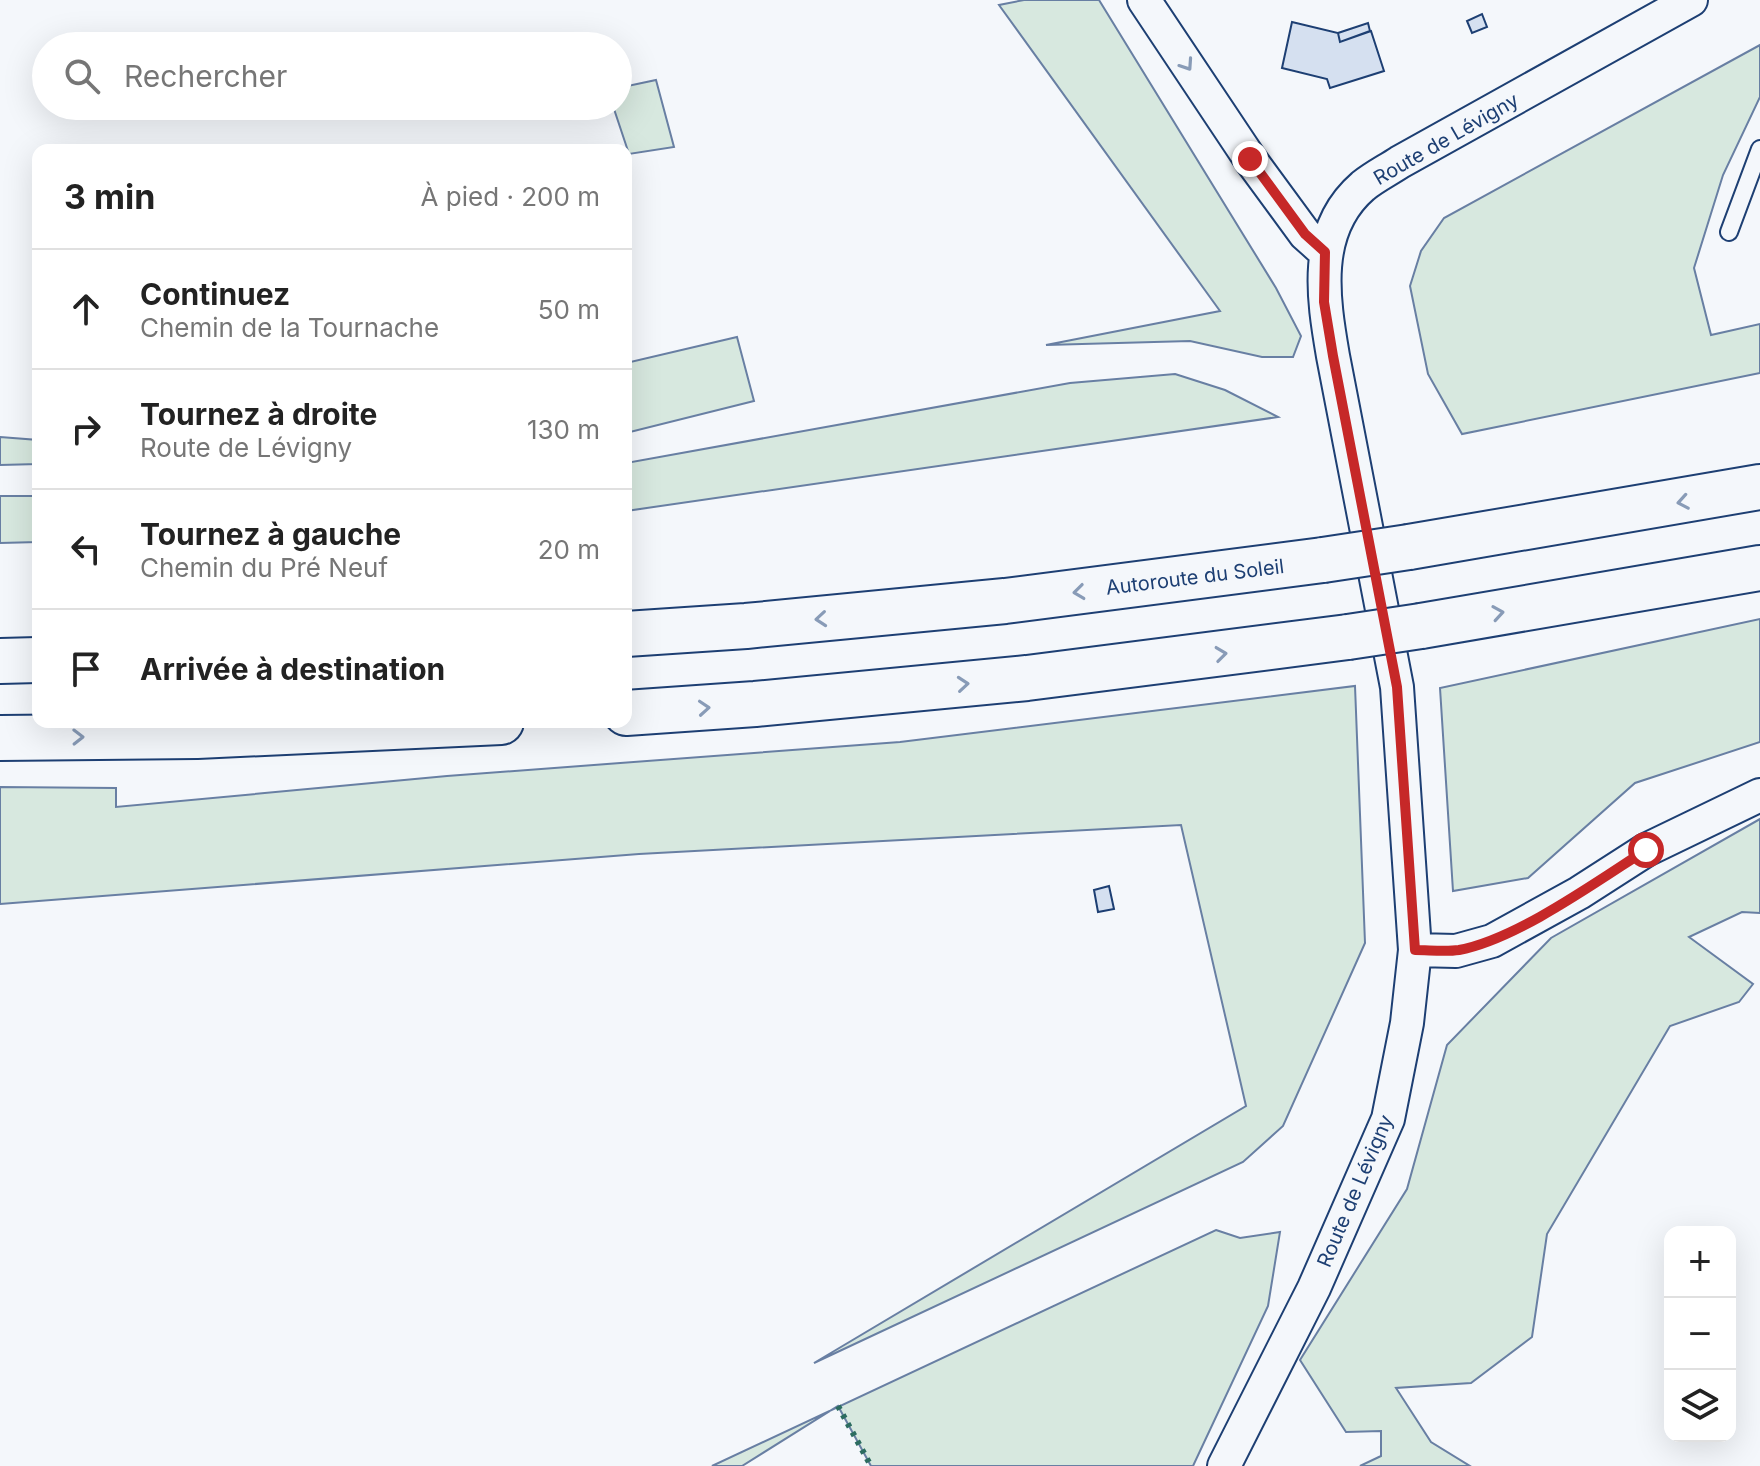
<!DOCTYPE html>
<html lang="fr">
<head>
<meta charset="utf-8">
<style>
  :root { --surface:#fff; --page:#f2f2f2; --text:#222; --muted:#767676; --line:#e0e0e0 }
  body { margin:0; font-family:Inter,sans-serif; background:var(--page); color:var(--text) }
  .controls { position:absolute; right:24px; bottom:24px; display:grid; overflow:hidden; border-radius:16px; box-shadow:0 8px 32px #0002 }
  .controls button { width:72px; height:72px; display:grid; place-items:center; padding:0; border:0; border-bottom:2px solid var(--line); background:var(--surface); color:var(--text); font:40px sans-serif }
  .stop { position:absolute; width:24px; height:24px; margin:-18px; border:6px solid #c62828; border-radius:50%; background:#fff }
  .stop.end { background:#c62828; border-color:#fff; box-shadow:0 2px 8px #0008 }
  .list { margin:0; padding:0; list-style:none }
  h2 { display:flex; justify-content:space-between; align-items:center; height:104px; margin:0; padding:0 32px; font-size:34px }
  h2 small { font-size:26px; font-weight:400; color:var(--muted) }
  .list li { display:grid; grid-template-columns:52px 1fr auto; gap:24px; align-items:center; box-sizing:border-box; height:120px; padding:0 32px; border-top:2px solid var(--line) }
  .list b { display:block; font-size:30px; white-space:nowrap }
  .list p { margin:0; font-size:26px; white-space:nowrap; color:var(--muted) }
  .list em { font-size:26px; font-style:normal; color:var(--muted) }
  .icon { flex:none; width:44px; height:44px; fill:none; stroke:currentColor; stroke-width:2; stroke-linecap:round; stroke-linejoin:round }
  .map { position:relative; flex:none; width:1760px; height:1466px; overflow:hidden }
  .search { position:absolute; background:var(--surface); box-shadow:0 8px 32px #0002; left:32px; top:32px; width:600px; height:88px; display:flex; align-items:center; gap:20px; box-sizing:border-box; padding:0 28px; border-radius:44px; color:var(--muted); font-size:30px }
  .panel { position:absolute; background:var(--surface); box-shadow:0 8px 32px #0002; left:32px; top:144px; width:600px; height:584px; border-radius:16px }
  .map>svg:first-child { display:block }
  .green { fill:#d7e8df; stroke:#687fa3; stroke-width:2 }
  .building { fill:#d5e0f0; stroke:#1d3f73; stroke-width:2 }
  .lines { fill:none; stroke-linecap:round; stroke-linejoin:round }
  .lane-casing { stroke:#1d3f73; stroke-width:20 }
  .street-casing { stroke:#1d3f73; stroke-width:36 }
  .highway-casing { stroke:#1d3f73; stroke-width:48 }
  .lane { stroke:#f4f7fb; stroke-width:16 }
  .street { stroke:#f4f7fb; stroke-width:32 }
  .highway { stroke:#f4f7fb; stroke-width:44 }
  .highway-bridge-casing { stroke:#1d3f73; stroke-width:48; stroke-linecap:butt }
  .highway-bridge { stroke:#f4f7fb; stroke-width:44 }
  .hedge { stroke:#2c6c60; stroke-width:6; stroke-dasharray:4 6; stroke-linecap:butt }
  .oneway { stroke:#889bb7 }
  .route { stroke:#c62828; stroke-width:10 }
  .labels { text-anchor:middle; stroke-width:6; stroke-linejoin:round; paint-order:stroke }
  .street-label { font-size:20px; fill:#1d3f73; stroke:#f4f7fb }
</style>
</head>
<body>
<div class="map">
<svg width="1760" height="1466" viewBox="0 0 1760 1466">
  <rect width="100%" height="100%" fill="#f4f7fb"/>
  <path class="green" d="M1024,0H1099L1276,288L1301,336L1293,357H1262L1190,341L1046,345L1220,311L999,5Z
    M1760,45V97L1723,175L1694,268L1711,335L1760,324V373L1462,434L1428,374L1410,286L1421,251L1444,218Z
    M656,80L674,147L629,154L613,106H618V88Z
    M737,337L754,401L626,433V363Z
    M1175,374L1225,390L1278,417L626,511V463L1070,383Z
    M0,437L38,440V464L0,465Z
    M0,496H38V542L0,543Z
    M1760,619V742L1635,783L1528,878L1453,891L1440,688Z
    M1355,686L1365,943L1283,1126L1243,1162L814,1363L1246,1106L1181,825L639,854L0,904V787L116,788V807L447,776L900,742Z
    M1760,819V913L1742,912L1689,937L1753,984L1739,1002L1670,1026L1547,1234L1532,1337L1471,1383L1396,1388L1431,1442L1470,1466H1360L1381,1456V1431L1346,1432L1300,1360L1407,1189L1447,1045L1551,938Z
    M1216,1230L1240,1238L1280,1232L1268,1306L1193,1466H871L838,1406L742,1466H712Z"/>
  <path class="building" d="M1482,14L1487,27L1472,33L1467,21Z
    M1292,22L1338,33L1340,42L1371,31L1384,71L1330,88L1327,79L1282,68Z
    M1368,23L1370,31L1340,42L1338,33Z
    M1109,886L1114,909L1098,912L1094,890Z"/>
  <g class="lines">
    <defs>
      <path id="lane" d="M1729,232L1760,149"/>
      <path id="street" d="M1144,0L1250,159L1305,234L1325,252
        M1415,950L1456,951L1492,941L1579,893L1646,850L1760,795
        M1224,1466L1314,1288L1388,1119L1407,1023L1415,950L1397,687L1333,356C1323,298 1312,230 1363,186C1374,177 1388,170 1400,162L1691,0"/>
      <path id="highway" d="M1409,547L1760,487
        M1421,626L1760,568
        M626,634L746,626L1005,601L1323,560
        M0,661L38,660
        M626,713L755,704L1027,678L1348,637
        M0,738L197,736L501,722"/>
    </defs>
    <use href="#lane" class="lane-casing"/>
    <use href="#street" class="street-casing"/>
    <use href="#highway" class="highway-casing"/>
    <use href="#lane" class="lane"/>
    <use href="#street" class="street"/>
    <use href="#highway" class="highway"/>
    <defs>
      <path id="highway-bridge" d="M1323,560L1409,547
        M1348,637L1421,626"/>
    </defs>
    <use href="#highway-bridge" class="highway-bridge-casing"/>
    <use href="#highway-bridge" class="highway-bridge"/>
    <path class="hedge" d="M838,1406L871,1466"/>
  </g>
  <defs><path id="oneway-chevron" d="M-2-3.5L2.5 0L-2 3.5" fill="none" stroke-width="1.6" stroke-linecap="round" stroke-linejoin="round" transform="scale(2)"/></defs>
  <g class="oneway">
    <use href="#oneway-chevron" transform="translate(1187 65) rotate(56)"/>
    <use href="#oneway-chevron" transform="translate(1683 502) rotate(170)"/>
    <use href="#oneway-chevron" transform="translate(1079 592) rotate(173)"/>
    <use href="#oneway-chevron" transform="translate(1498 613) rotate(-9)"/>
    <use href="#oneway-chevron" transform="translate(821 619) rotate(175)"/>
    <use href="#oneway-chevron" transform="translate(1221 654) rotate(-7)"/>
    <use href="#oneway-chevron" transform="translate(963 684) rotate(-5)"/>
    <use href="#oneway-chevron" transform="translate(704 708) rotate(-4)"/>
    <use href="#oneway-chevron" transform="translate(78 737) rotate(-1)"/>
  </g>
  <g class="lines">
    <path class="route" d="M1250,159L1305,234L1325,252L1324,302L1333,356L1397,687L1415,950C1429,950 1445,952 1459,950C1517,939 1596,882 1646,850"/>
  </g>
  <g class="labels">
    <g class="street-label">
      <text transform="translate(1446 139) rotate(-30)" y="7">Route de Lévigny</text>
      <text transform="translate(1195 577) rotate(-7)" y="7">Autoroute du Soleil</text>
      <text transform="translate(1355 1191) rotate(-67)" y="7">Route de Lévigny</text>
    </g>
  </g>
</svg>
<div class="controls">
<button>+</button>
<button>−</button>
<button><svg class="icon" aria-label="layers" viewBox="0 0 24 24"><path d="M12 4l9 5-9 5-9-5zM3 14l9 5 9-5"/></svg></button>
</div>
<div class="stop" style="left:1646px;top:850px"></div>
<div class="stop end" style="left:1250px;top:159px"></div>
<div class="search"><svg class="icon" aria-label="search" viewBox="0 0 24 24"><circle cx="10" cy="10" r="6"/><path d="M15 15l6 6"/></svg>Rechercher</div>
<section class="panel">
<h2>3 min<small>À pied · 200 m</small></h2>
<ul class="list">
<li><svg class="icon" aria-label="ahead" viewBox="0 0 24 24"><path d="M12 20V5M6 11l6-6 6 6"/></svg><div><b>Continuez</b><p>Chemin de la Tournache</p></div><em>50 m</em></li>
<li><svg class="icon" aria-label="right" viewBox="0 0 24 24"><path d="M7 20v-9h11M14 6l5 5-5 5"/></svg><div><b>Tournez à droite</b><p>Route de Lévigny</p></div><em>130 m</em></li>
<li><svg class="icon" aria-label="left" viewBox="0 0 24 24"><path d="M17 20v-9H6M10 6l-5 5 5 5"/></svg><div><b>Tournez à gauche</b><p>Chemin du Pré Neuf</p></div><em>20 m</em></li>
<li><svg class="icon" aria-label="arrive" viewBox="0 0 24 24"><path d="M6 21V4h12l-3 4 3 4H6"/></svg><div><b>Arrivée à destination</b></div></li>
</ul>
</section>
</div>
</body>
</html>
